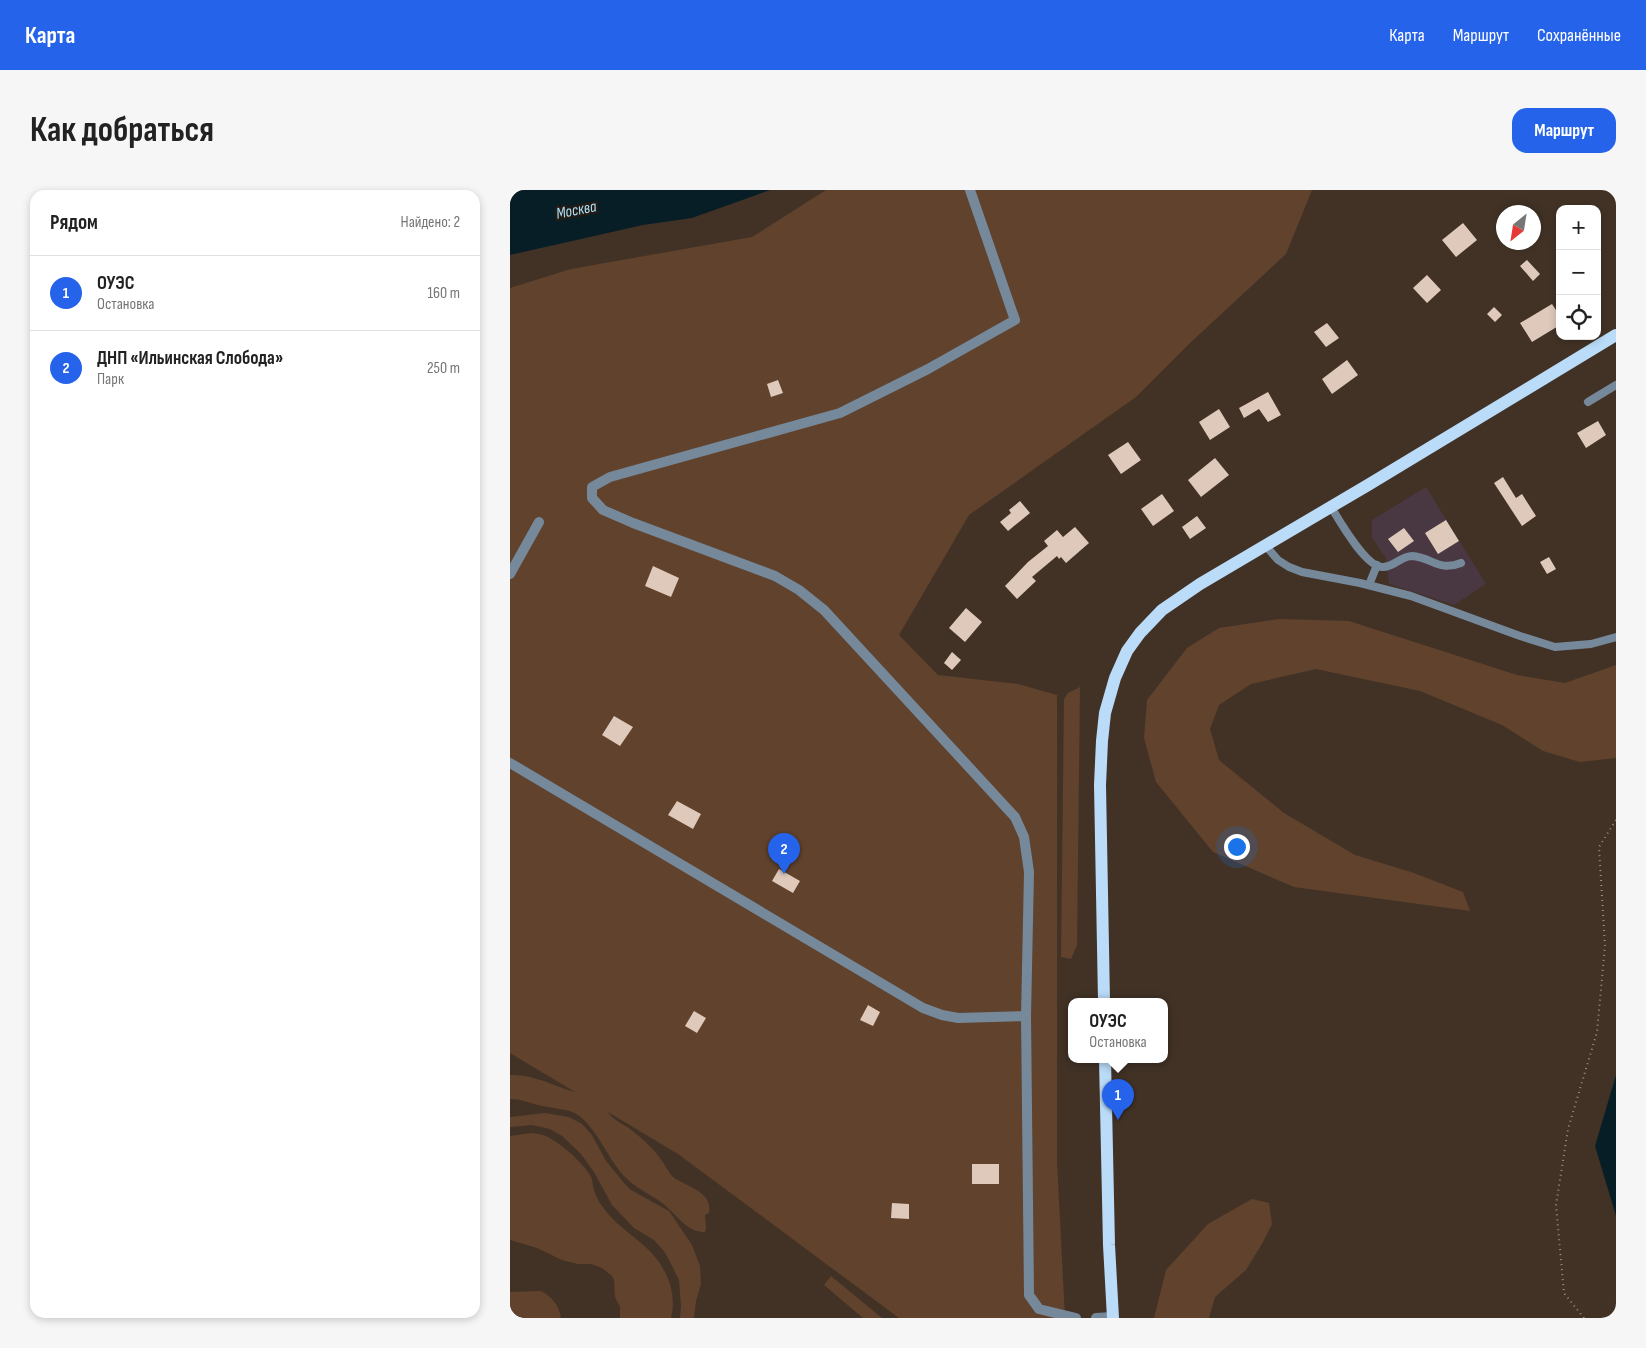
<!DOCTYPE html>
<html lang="ru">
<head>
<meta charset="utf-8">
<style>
  :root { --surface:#fff; --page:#f6f6f6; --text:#222; --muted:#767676; --line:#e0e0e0; --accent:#2563eb }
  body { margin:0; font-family:"Sofia Sans Condensed",sans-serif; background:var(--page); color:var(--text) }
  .controls { position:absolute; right:15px; top:15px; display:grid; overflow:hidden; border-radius:10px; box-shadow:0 2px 8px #0003 }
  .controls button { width:45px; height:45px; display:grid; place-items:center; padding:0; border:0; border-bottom:1px solid var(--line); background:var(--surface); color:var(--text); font:25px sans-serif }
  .compass { position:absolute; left:986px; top:15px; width:45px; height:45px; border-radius:50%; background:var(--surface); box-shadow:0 2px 8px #0003; rotate:210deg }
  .you { position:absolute; left:726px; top:656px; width:18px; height:18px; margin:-12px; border:4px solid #fff; border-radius:50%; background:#1a73e8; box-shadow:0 0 0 8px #1a73e833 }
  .badge { display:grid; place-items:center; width:32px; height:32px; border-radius:50%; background:var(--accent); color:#fff; font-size:16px; font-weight:700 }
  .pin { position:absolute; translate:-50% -41px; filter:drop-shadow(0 1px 2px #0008) }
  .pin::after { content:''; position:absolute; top:26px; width:18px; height:15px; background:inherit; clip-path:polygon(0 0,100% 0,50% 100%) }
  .popup { position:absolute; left:558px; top:808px; width:100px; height:65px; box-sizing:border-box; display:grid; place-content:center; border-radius:10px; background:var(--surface); filter:drop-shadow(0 1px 4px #0005); font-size:16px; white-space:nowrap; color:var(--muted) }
  .popup b { font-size:19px; color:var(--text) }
  .popup::after { content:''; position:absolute; left:50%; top:100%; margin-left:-10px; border:10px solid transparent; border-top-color:var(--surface) }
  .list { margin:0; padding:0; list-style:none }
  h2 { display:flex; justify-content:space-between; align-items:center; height:65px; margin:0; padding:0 20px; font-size:21px }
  h2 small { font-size:16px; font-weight:400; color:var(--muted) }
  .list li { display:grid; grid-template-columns:32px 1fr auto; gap:15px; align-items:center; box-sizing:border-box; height:75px; padding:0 20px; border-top:1px solid var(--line) }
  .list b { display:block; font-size:19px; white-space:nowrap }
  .list p { margin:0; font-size:16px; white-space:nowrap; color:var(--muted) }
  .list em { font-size:16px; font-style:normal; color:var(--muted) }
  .icon { flex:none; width:28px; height:28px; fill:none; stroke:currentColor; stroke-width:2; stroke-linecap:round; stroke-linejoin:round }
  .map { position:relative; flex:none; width:1106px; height:1128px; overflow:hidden; border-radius:15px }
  header { display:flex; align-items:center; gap:30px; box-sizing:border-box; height:70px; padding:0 25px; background:var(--accent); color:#fff }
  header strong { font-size:24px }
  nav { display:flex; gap:28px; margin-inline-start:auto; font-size:18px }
  .intro { display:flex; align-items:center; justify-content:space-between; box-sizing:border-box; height:120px; padding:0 30px }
  h1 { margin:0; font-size:35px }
  .button { padding:12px 22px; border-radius:15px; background:var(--accent); color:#fff; font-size:18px; font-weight:700 }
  main { display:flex; gap:30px; padding:0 30px }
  aside { flex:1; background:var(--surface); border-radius:15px; box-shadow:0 2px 8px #0003 }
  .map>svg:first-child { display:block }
  .commercial { fill:#493741 }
  .green { fill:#60422d }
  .water { fill:#081e26 }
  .building { fill:#dec9bb }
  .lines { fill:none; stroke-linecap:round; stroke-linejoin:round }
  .path { stroke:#9c8f85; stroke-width:2; stroke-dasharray:1 4; stroke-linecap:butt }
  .lane { stroke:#75899b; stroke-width:8 }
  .street { stroke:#75899b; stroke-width:10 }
  .primary { stroke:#badcf9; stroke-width:12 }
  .labels { text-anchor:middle; stroke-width:5; stroke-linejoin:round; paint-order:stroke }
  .water-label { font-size:16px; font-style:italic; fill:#a9e1f8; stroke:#231b16 }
</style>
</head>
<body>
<header>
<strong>Карта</strong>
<nav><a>Карта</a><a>Маршрут</a><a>Сохранённые</a></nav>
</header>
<div class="intro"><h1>Как добраться</h1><a class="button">Маршрут</a></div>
<main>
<aside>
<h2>Рядом<small>Найдено: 2</small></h2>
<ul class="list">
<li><span class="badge">1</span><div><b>ОУЭС</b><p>Остановка</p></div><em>160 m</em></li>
<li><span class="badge">2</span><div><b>ДНП «Ильинская Слобода»</b><p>Парк</p></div><em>250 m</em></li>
</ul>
</aside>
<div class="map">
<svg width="1106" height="1128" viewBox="0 0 1106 1128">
  <rect width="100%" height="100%" fill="#423226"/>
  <path class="commercial" d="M916,297L976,394L944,415L879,394L876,368L862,348V330Z"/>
  <path class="green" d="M316,0H802L776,64L679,154L626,207L459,325L389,445L428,485L508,494L547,505V972L555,1128H389L168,964L98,922C103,931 117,935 125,943C135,951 145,960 152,971C156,976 158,982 163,987C176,997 203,1001 199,1023L195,1025L196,1038L195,1042C179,1043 168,1027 157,1017C145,1006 128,1000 116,988C98,971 84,929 60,921C52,919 42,918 33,916C21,914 13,909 0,909V885C23,884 44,896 65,902L0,863V98L61,79L242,47Z
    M769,429L839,431L1007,485L1055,493L1106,475V568L1070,572L1033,561L992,535L910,501L806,479L741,494L709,515L700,539L709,570L774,623L845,665L904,683L953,702L960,721L784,697L703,662L646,592L634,548L637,510L677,458L709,438Z
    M570,497L567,755L561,769L551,767L554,509L558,503Z
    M35,923L59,927L72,934L82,945L96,971L115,994L121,1000L159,1021L182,1055L190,1076L191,1094L186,1111L184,1128H170L171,1116L169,1090L159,1070L154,1061L144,1050L124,1038L102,1015L84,982L71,964L52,946L40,939L22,935L0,937V927Z
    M22,943C26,944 30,944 33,945C49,951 71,971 80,985C83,989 82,994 84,1000C86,1007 90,1014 95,1020C119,1050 146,1054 160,1094C163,1105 164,1116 161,1128H110V1117L105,1107L104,1090L102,1086L92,1078L81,1074H68L52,1070L27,1058L0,1050V946Z
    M742,1009L759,1013L762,1034L753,1052L736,1080L705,1107L699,1128H644L656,1080L698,1034Z
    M321,1086L372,1128H353L314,1095Z
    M31,1101C42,1107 49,1115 51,1128H0V1102Z"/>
  <path class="water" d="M0,0H260L182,28L133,35L0,65Z
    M1106,885V1026L1085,956Z"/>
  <path class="building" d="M953,33L967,50L946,67L932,50Z
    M1017,70L1030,84L1023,91L1010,76Z
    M917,85L931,100L917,113L903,98Z
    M1042,114L1050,126V135L1022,152L1010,133Z
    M984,117L992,125L985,132L977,124Z
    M817,133L829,148L816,157L804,142Z
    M837,170L848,185L822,204L812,189Z
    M268,190L273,203L261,207L257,194Z
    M758,202L771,225L758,232L749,219L734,228L729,218Z
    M709,219L720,237L700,250L689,232Z
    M1088,231L1096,245L1076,258L1067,243Z
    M618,252L631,270L611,284L598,265Z
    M705,268L719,285L691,307L678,290Z
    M993,287L1006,308L1012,304L1026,326L1012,336L984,293Z
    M652,304L664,321L643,336L631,319Z
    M510,311L520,323L498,341L490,332L501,323L499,320Z
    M687,326L696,338L680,349L672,337Z
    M936,330L949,351L928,364L915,343Z
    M565,337L579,353L556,373L551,367L549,369L547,366L522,387L526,391L507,409L495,396L518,372L538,356L534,351L547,340L553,347Z
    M894,338L904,351L888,362L878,349Z
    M1039,367L1046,379L1037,384L1030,372Z
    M143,376L169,388L161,407L135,396Z
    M456,418L472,432L455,452L439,438Z
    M442,462L451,470L442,480L434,473Z
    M104,526L123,537L110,556L92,545Z
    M167,611L191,624L183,639L158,625Z
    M269,679L290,691L283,703L262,691Z
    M358,815L370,822L363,836L350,830Z
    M184,821L196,828L187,843L175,836Z
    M462,974H489V994H462Z
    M382,1013L399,1014V1029L381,1028Z"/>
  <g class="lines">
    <path class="path" d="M1074,1128L1054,1103L1046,1015L1058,939L1087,842L1095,756L1089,657L1106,630"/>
    <path class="lane" d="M1078,212L1106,195
      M821,317C829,330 856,378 873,377C884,377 891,366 902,366C922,367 928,382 951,373
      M755,355L768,370L779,377L792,382L850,393L901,406L1010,446L1045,457L1081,454L1106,447
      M859,395L867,375"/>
    <path class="street" d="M460,0L505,130L418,179L330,223L100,287L82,297V308L93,320L123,333L265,386L289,400L314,420L505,627L514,647L519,682L516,826L519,1105L529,1119L566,1128
      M0,384L29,332
      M0,573L413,818L432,825L448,828L516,826
      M586,1128L603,1127"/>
    <path class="primary" d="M594,811L590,595L592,551L595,523L605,488L617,461L630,443L652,420L690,394L858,295L1106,145
      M595,869L599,1055L603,1128"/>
  </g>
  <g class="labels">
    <g class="water-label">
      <text transform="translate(66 19) rotate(-11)" y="6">Москва</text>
    </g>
  </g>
</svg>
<div class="controls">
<button>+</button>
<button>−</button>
<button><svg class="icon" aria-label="locate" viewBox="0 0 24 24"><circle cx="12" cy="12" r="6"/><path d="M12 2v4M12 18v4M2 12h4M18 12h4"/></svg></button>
</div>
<svg class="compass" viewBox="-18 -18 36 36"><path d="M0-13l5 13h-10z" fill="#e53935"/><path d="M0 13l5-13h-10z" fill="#767676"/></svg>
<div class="you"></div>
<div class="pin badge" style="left:608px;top:930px">1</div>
<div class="popup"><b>ОУЭС</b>Остановка</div>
<div class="pin badge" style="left:274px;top:684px">2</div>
</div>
</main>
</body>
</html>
